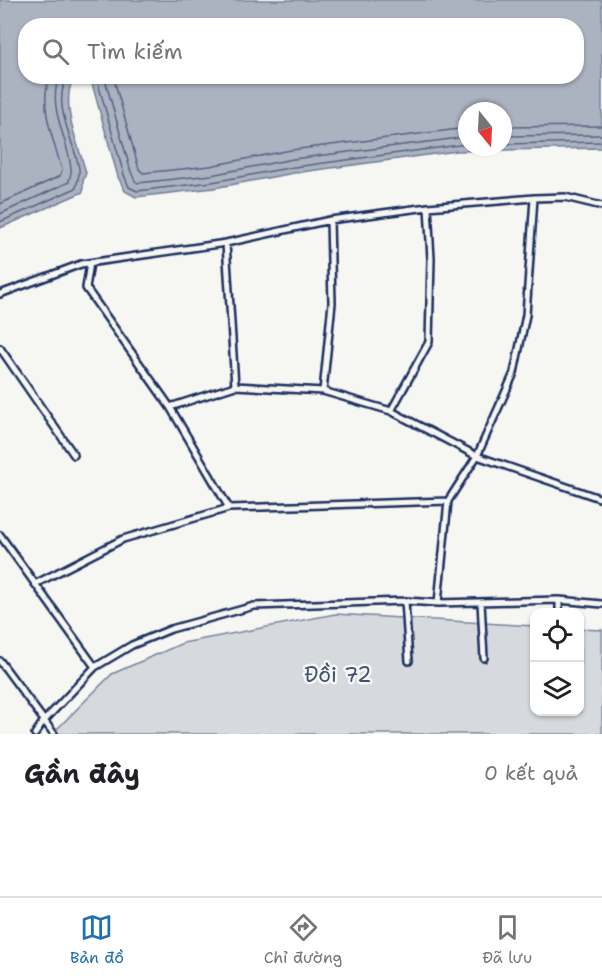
<!DOCTYPE html>
<html lang="vi">
<head>
<meta charset="utf-8">
<style>
  :root { --surface:#fff; --page:#f6f6f6; --text:#202124; --muted:#757577; --line:#e0e0e0; --accent:#1f6fb2 }
  body { margin:0; font-family:"Shantell Sans",sans-serif; background:var(--page); color:var(--text) }
  .controls { position:absolute; right:18px; bottom:18px; display:grid; overflow:hidden; border-radius:12px; box-shadow:0 2px 4px #0004 }
  .controls button { width:54px; height:54px; display:grid; place-items:center; padding:0; border:0; border-bottom:2px solid var(--line); background:var(--surface); color:var(--text); font:30px sans-serif }
  .compass { position:absolute; left:458px; top:102px; width:54px; height:54px; border-radius:50%; background:var(--surface); box-shadow:0 2px 4px #0004; rotate:162deg }
  .list { margin:0; padding:0; list-style:none }
  h2 { display:flex; justify-content:space-between; align-items:center; height:78px; margin:0; padding:0 24px; font-size:26px }
  h2 small { font-size:20px; font-weight:400; color:var(--muted) }
  .icon { flex:none; width:33px; height:33px; fill:none; stroke:currentColor; stroke-width:2; stroke-linecap:round; stroke-linejoin:round }
  .map { position:relative; flex:none; width:602px; height:734px; overflow:hidden }
  .search { position:absolute; background:var(--surface); box-shadow:0 2px 4px #0004; left:18px; right:18px; top:18px; height:66px; display:flex; align-items:center; gap:15px; box-sizing:border-box; padding:0 21px; border-radius:24px; color:var(--muted); font-size:22px }
  .sheet { height:162px; background:var(--surface) }
  nav { display:flex; justify-content:space-around; align-items:center; box-sizing:border-box; height:84px; border-top:2px solid var(--line); background:var(--surface); font-size:16px; color:var(--muted) }
  nav a { display:grid; justify-items:center; gap:3px }
  nav .on { color:var(--accent) }
  .map>svg:first-child { display:block }
  .green { fill:#d6d9dd; stroke:#78849e; stroke-width:1.5 }
  .water { fill:#abb2c0; stroke:#717e99; stroke-width:1.5; fill-rule:evenodd }
  .lines { fill:none; stroke-linecap:round; stroke-linejoin:round }
  .shore { stroke:#556385; stroke-width:1.5 }
  .lane-casing { stroke:#1b2f5e; stroke-width:10 }
  .lane { stroke:#f6f6f2; stroke-width:5 }
  .labels { text-anchor:middle; stroke-width:5; stroke-linejoin:round; paint-order:stroke }
  .park-label { font-size:21px; fill:#405177; stroke:#f6f6f2 }
</style>
</head>
<body>
<div class="map">
<svg width="602" height="734" viewBox="0 0 602 734">
  <rect width="100%" height="100%" fill="#f6f6f2"/>
  <filter id="ink" filterUnits="userSpaceOnUse"><feTurbulence type="fractalNoise" baseFrequency=".0167" numOctaves="2"/><feDisplacementMap in="SourceGraphic" scale="12" xChannelSelector="R" yChannelSelector="G"/><feConvolveMatrix kernelMatrix="1 2 1 2 8 2 1 2 1" color-interpolation-filters="sRGB"/></filter>
  <g filter="url(#ink)">
    <path class="green" d="M335,614L534,626V712H580V629L602,630V734H52L112,674L183,643Z"/>
    <path class="water" d="M0,0H602V148L457,151L294,173L214,188L136,197L125,191L118,177L91,80L84,77L72,81C61,109 79,145 86,173L83,181V192L0,228ZM26,26H576V76H26ZM467,111H503V147H467Z"/>
    <g class="lines">
      <path class="shore" d="M96,76L124,175L129,187L137,191L212,182L294,167L467,144
        M104,76L131,172L135,181L138,183L211,175L293,159L467,137
        M113,76L139,169L143,173L210,166L291,150L467,128
        M503,127L602,126
        M503,136L602,135
        M503,144L602,142
        M0,204L60,176L62,170C54,141 38,106 50,76
        M0,214L69,182C69,178 72,173 71,169C68,137 47,109 59,76
        M0,222L76,188C77,181 80,175 79,169C75,141 50,104 68,76"/>
      <defs>
        <path id="lane" d="M534,198L526,315L514,373L477,456L602,499
          M428,207L431,259L429,342L391,411L477,456L448,501L438,603
          M226,243L235,386
          M0,294L81,264L226,243L330,220L428,207L534,198L565,197L602,206
          M0,348L74,455
          M323,391L332,303L330,220
          M170,407L235,386L323,391L391,411
          M229,508L448,501
          M0,535L95,667
          M35,584L123,539L229,508L170,407L86,288L90,263
          M405,601L409,661
          M481,602L484,658
          M559,612V600
          M0,661L54,734
          M35,734L43,722L95,667L132,645L171,629L254,606L405,601L438,603L559,600L602,604"/>
      </defs>
      <use href="#lane" class="lane-casing"/>
      <use href="#lane" class="lane"/>
    </g>
  </g>
  <g class="labels">
    <g class="park-label">
      <text x="338" y="682">Đồi 72</text>
    </g>
  </g>
</svg>
<div class="controls">
<button><svg class="icon" aria-label="locate" viewBox="0 0 24 24"><circle cx="12" cy="12" r="6"/><path d="M12 2v4M12 18v4M2 12h4M18 12h4"/></svg></button>
<button><svg class="icon" aria-label="layers" viewBox="0 0 24 24"><path d="M12 4l9 5-9 5-9-5zM3 14l9 5 9-5"/></svg></button>
</div>
<svg class="compass" viewBox="-18 -18 36 36"><path d="M0-13l5 13h-10z" fill="#e53935"/><path d="M0 13l5-13h-10z" fill="#757577"/></svg>
<div class="search"><svg class="icon" aria-label="search" viewBox="0 0 24 24"><circle cx="10" cy="10" r="6"/><path d="M15 15l6 6"/></svg>Tìm kiếm</div>
</div>
<section class="sheet">
<h2>Gần đây<small>0 kết quả</small></h2>
<ul class="list">
</ul>
</section>
<nav>
<a class="on"><svg class="icon" aria-label="map" viewBox="0 0 24 24"><path d="M3 6l6-2 6 2 6-2v14l-6 2-6-2-6 2zM9 4v14M15 6v14"/></svg>Bản đồ</a>
<a><svg class="icon" aria-label="directions" viewBox="0 0 24 24"><path d="M12 3l9 9-9 9-9-9zM9 14v-3h6M13 9l2 2-2 2"/></svg>Chỉ đường</a>
<a><svg class="icon" aria-label="saved" viewBox="0 0 24 24"><path d="M7 4h10v16l-5-4-5 4z"/></svg>Đã lưu</a>
</nav>
</body>
</html>
